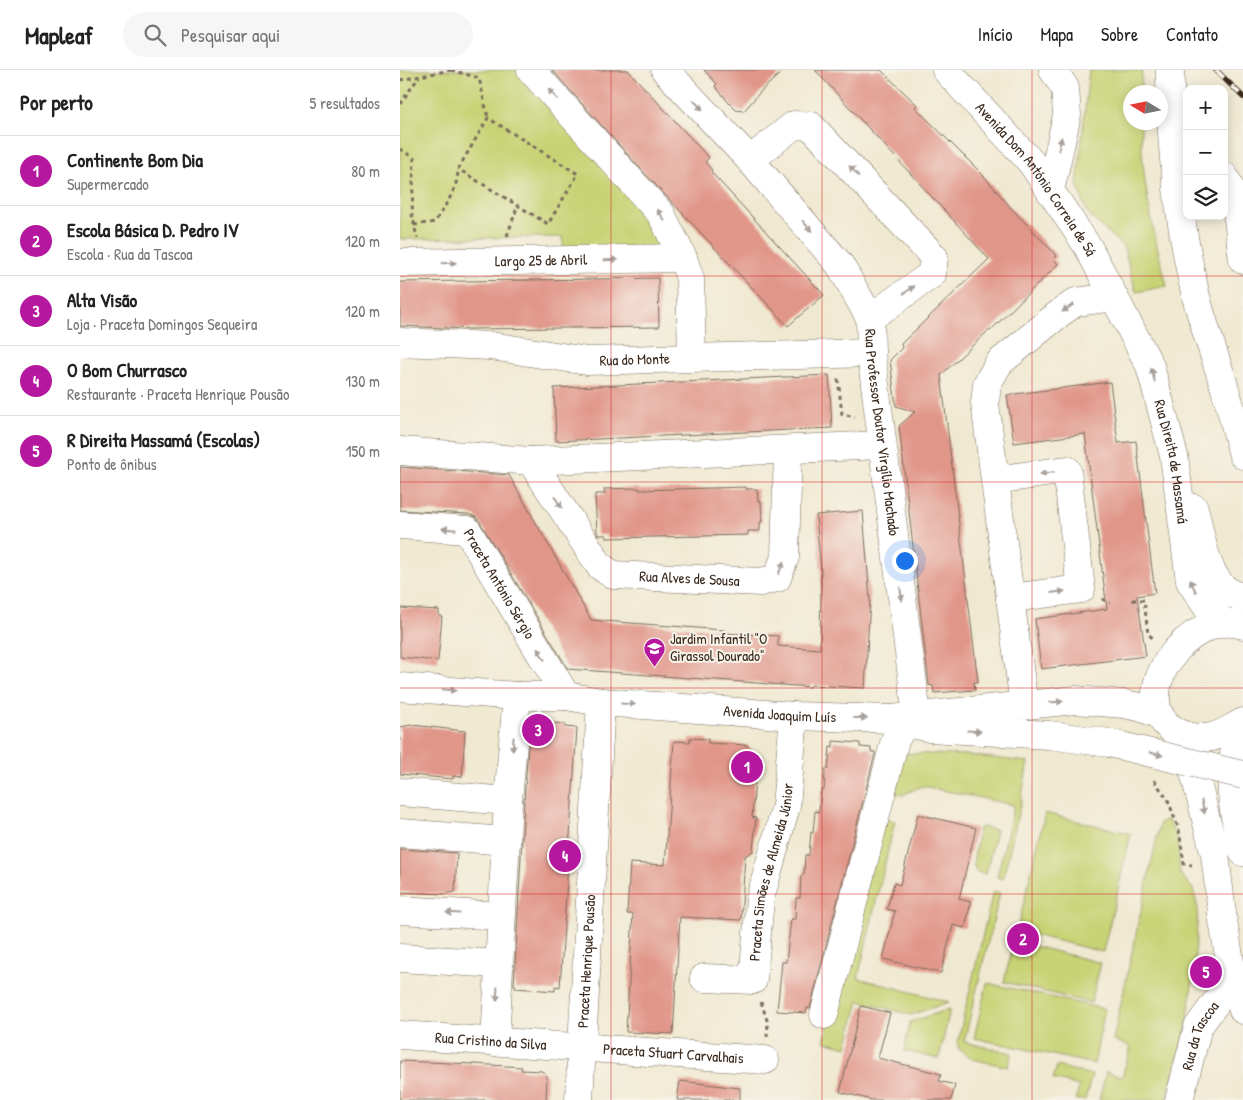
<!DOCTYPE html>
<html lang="pt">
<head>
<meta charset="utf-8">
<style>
  :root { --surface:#fff; --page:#f6f6f6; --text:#222; --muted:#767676; --line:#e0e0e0; --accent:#b5179e }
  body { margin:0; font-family:"Patrick Hand",sans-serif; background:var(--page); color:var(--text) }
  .controls { position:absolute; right:15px; top:15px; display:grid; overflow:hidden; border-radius:10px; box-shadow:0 2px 12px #0003 }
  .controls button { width:45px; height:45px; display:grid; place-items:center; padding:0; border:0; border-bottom:1px solid var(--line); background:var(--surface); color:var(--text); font:25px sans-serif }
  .compass { position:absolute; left:723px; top:15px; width:45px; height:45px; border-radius:50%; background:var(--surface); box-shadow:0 2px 12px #0003; rotate:280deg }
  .you { position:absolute; left:504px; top:490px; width:18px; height:18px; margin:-12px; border:4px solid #fff; border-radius:50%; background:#1a73e8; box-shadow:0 0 0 8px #1a73e833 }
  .badge { display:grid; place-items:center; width:32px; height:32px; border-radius:50%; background:var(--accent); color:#fff; font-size:16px; font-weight:700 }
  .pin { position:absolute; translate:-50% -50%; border:2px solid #fff; box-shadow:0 1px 5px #0006 }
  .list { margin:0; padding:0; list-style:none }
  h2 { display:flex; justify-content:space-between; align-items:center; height:65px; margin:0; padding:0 20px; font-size:21px }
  h2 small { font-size:16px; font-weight:400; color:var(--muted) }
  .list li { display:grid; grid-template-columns:32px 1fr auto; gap:15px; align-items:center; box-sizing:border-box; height:70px; padding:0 20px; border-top:1px solid var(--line) }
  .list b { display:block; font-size:19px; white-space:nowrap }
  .list p { margin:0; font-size:16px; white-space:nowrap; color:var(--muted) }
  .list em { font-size:16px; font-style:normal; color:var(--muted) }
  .icon { flex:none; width:28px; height:28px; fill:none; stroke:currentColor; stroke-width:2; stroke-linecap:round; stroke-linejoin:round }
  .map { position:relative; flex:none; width:843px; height:1030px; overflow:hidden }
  header { display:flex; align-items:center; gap:30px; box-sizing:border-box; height:70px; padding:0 25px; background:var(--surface); border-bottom:1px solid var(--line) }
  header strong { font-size:24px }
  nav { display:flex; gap:28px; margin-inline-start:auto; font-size:18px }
  .search { width:350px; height:45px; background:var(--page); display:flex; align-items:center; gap:12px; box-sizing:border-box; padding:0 18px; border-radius:28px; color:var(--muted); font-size:19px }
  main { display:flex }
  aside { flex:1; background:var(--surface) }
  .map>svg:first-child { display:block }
  .green { fill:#c7d375; stroke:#817e4a }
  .building { fill:#e1968a }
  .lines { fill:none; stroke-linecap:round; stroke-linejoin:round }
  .minor-casing { stroke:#7a6d5d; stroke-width:29 }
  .major-casing { stroke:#7a6d5d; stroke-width:29 }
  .path { stroke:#7a6d5d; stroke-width:3; stroke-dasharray:4 4; stroke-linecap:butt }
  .minor { stroke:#fff; stroke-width:28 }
  .major { stroke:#fff; stroke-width:28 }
  .rail-casing { stroke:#3b2a1e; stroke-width:5.5 }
  .rail { stroke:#f7f3e8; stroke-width:4; stroke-dasharray:11; stroke-linecap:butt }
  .major-bridge-casing { stroke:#7a6d5d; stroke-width:29; stroke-linecap:butt }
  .major-bridge { stroke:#fff; stroke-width:28 }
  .oneway { fill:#a79f9a }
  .grid { fill:none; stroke:#d62828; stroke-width:1; stroke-opacity:0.55 }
  .labels { text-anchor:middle; stroke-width:4; stroke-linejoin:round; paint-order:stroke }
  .street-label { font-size:15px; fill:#3b2a1e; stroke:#f7f3e8 }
  .poi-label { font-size:15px; fill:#3b2a1e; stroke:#f7f3e8; text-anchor:start }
</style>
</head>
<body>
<header>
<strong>Mapleaf</strong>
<div class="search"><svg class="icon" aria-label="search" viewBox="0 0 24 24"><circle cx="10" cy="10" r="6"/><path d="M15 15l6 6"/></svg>Pesquisar aqui</div>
<nav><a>Início</a><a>Mapa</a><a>Sobre</a><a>Contato</a></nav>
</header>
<main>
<aside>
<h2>Por perto<small>5 resultados</small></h2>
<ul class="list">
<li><span class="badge">1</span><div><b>Continente Bom Dia</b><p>Supermercado</p></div><em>80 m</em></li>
<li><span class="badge">2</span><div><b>Escola Básica D. Pedro IV</b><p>Escola · Rua da Tascoa</p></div><em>120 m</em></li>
<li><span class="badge">3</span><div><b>Alta Visão</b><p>Loja · Praceta Domingos Sequeira</p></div><em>120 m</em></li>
<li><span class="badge">4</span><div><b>O Bom Churrasco</b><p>Restaurante · Praceta Henrique Pousão</p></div><em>130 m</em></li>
<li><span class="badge">5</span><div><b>R Direita Massamá (Escolas)</b><p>Ponto de ônibus</p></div><em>150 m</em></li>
</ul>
</aside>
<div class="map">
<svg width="843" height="1030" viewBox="0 0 843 1030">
  <rect width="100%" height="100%" fill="#f7f3e8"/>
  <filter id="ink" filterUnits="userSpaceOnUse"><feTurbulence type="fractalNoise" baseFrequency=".02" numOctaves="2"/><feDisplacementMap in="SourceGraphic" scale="10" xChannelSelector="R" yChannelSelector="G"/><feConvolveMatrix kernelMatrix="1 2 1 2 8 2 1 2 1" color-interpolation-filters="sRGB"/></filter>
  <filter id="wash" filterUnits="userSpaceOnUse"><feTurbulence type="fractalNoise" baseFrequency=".0096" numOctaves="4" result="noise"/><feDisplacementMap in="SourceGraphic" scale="20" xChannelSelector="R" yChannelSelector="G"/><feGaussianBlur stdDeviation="1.12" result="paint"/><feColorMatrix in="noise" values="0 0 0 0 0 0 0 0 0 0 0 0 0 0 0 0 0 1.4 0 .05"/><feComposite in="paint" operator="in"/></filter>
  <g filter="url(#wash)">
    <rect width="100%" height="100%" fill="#f0e9d1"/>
    <path class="green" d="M0,0H123L253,144L270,180L164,182L162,167L0,169Z
      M689,0H742L741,22H730V52L741,53C741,108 753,162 767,216L736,222L724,178L688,144L677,115Z
      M502,683L566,685L628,692L620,736L603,809L597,807L614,735L522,716L502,725L491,723Z
      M645,743L731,764L703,882L617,861Z
      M484,749L495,751L458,908L549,932L511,945L459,931L447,977L424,971Z
      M767,749L778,769L780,804L793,819L798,839L794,900L787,955L766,1030H699L706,1002L722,1007L731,977L713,970L760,753Z
      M582,757L596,760L586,804L577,802L573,794L579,758Z
      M593,821L600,823L564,972L612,983L608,997L572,989L558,978V971Z
      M614,871L701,893L691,933L604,912Z
      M587,913L705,939L694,994L574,968Z
      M550,939L539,989L504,981L510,952Z
      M657,996L692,1005L685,1030H676L679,1016L653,1009Z"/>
    <g id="blocks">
      <path class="building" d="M152,0H228L309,88L305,92L312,100L311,102L424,225L388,256L237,95Z
        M304,0H384L361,21L344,41L336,40L329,33L315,16L317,14Z
        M415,0H481L517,35L515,37L583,105L612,139L657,186L654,189L658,194L590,261H588L541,305L578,612H574L575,620L534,623L533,616L529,615L499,356L515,342L496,336L490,290L502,278L501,274L589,189Z
        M258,208L259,257L71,259L0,256V212Z
        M429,305L432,358L156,371L154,318Z
        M710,312L718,373L736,371L755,523L737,526L746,586L641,599L635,549L707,539L685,364L614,373L607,325Z
        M0,397L109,405L191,550L324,560L323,563L378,566V576L420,579L421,502L416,445L463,441L470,529L465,618L412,615L410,617L168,599L80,452L76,447L68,444L0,440Z
        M346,417V419H357L358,431H361L362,452H360V461H348V465L206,468V465H198L197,463L195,424H205L204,419L239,418V420Z
        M0,538L39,540V546H42L38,591L0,587Z
        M130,651L165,654V657L177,658L160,917L155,916V921L115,918L116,916L114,915L124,732Z
        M12,655L65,661L62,707L53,706V709L0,704V657Z
        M290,668L308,669V673L347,675L357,688L352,747L356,748L353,781L345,786L341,850L280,847L273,964L226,962L233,844H227L230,793L265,795L274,671L290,672Z
        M433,671L460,673V677L471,678V682H475V684L410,938H407L406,943L377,941L382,892H386L391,849H395L396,828H400L401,805H404L405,785H409L411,762L413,763L415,741L419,742L421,720H424L425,699H428L430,677L433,678Z
        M518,744L576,758L559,829L571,832L565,858L553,855L541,903L483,889L495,841L487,839L494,813L500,815Z
        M0,779L57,783L55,822L44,824L0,822Z
        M461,936L490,943L478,988L541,1004L539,1011L555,1015L551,1030H472L440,1022Z
        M0,991L75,994L122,997L121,1000L142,1001L147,1006L146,1030H0Z
        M280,1011L340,1018V1030H277Z"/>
    </g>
  </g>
  <g filter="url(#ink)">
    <use href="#blocks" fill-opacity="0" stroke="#7a6d5d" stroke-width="1"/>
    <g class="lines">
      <defs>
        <g id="minor">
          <path d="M131,0L261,144L283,188L290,209L292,287"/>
          <path id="s1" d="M265,0L350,90L440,195L470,248L471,283L517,646"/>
          <path id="s2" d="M546,0L631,92L688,177L750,296L774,386L790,511L807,537L824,552"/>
          <path d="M770,0C770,74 778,146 794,218C802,253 815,285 825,319C832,341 837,363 843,385"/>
          <path d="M350,90L394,55L411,56L534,187L532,204L470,248"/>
          <path d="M824,106C839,130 839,162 843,190"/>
          <path d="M650,121L667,45L665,18L653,0"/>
          <path id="s3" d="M0,193L283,188"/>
          <path id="s4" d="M0,272L91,276L187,291L471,283"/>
          <path d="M0,381L131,391L482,375"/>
          <path id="s5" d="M131,391L200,496L213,505L361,512L377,508L385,487L388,380"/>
          <path d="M595,410L667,400L681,519L610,528"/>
          <path d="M794,438C802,467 806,522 843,527"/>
          <path id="s6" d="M0,455L67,460L166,626"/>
          <path id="s7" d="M0,617L117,626H166L201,632L394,646L491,649L675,630L724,634L739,637L759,644"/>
          <path d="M624,636L585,333L587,314L599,293L660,243L676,232L714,227"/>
          <path d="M0,722L108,731"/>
          <path d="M0,763L106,771"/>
          <path d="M0,840L101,846"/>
          <path d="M0,888L99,894"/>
          <path id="s8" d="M304,908L353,910L360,829L386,736L394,646"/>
          <path d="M424,945L495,670L506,652"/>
          <path id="s9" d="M0,965L365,990"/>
          <path d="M95,972L108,731L117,626"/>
          <path id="s10" d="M179,1030L201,632"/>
          <path id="s11" d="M779,1030L798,957L833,909"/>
        </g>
        <path id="major" d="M843,555C790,537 722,629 775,661C787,667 799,670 812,667C822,665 833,657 843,652
          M491,649L530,658L649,665L709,673
          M843,653C840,662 837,670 835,679C827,713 834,749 843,782
          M773,659L787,684L796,709L815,785L823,851L833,909L843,940"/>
      </defs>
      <use href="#minor" class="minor-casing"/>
      <use href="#major" class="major-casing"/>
      <path class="path" d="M51,0L79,8L88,48
        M0,10L51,0
        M0,34L19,7
        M0,79L14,88L12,144L17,168
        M14,155L35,152C45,135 58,120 58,99L88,48L178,104L148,154L58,99
        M107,166L118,135
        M438,309L442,344L455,347
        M702,529L710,533
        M732,530H744L748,564L755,570
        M754,710L768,730L779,760L784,794L792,795
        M361,932L368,953L367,967"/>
      <use href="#minor" class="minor"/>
      <use href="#major" class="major"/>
      <defs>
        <path id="rail" d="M816,0L843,27"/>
      </defs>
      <use href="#rail" class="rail-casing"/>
      <use href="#rail" class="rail"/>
      <defs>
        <path id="major-bridge" d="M709,673L843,705"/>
      </defs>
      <use href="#major-bridge" class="major-bridge-casing"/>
      <use href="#major-bridge" class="major-bridge"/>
    </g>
    <defs><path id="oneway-solid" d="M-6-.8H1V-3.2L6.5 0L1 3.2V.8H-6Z" transform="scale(1.25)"/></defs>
    <g class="oneway">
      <use href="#oneway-solid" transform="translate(153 24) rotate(-132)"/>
      <use href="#oneway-solid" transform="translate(298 35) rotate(46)"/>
      <use href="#oneway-solid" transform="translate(660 74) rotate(-77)"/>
      <use href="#oneway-solid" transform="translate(454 101) rotate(-133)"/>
      <use href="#oneway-solid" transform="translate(261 145) rotate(-123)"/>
      <use href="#oneway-solid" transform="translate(407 156) rotate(49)"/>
      <use href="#oneway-solid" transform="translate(211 190) rotate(-1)"/>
      <use href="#oneway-solid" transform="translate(49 193) rotate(-1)"/>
      <use href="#oneway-solid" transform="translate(509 220) rotate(-35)"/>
      <use href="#oneway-solid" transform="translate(668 238) rotate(147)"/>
      <use href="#oneway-solid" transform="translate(753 305) rotate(-104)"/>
      <use href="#oneway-solid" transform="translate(647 403) rotate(172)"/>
      <use href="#oneway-solid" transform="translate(158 432) rotate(57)"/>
      <use href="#oneway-solid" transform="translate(49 459) rotate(-175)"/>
      <use href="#oneway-solid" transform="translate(381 498) rotate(-68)"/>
      <use href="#oneway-solid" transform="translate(793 516) rotate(-116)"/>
      <use href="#oneway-solid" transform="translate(658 522) rotate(-7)"/>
      <use href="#oneway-solid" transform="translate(501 524) rotate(83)"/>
      <use href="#oneway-solid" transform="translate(141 584) rotate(-121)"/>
      <use href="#oneway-solid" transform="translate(49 620) rotate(5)"/>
      <use href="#oneway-solid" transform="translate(656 632) rotate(-6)"/>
      <use href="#oneway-solid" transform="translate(228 634) rotate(4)"/>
      <use href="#oneway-solid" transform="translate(460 648) rotate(2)"/>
      <use href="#oneway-solid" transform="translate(574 661) rotate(4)"/>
      <use href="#oneway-solid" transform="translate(113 674) rotate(95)"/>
      <use href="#oneway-solid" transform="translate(756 684) rotate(14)"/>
      <use href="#oneway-solid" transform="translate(803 737) rotate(77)"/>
      <use href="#oneway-solid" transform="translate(53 843) rotate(-176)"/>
      <use href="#oneway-solid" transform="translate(97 924) rotate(93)"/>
    </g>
  </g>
  <path class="grid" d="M211,0V1030M422,0V1030M632,0V1030M0,206H843M0,412H843M0,618H843M0,824H843"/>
  <defs>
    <symbol id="school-pin" viewBox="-11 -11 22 30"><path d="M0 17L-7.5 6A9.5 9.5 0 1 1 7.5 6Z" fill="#b5179e" stroke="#f7f3e8"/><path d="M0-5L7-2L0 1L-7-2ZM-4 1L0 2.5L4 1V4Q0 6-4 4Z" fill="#fff"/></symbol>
  </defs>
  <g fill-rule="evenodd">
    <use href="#school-pin" x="242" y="566" width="25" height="34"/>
  </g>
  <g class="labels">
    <g class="street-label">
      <text dy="5" stroke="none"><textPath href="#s2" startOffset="142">Avenida Dom António Correia de Sá</textPath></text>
      <text dy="5" stroke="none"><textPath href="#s3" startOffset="141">Largo 25 de Abril</textPath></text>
      <text dy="5" stroke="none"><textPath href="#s4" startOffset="236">Rua do Monte</textPath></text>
      <text dy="5" stroke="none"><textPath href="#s1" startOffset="438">Rua Professor Doutor Virgílio Machado</textPath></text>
      <text dy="5" stroke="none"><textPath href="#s2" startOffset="460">Rua Direita de Massamá</textPath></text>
      <text dy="5" stroke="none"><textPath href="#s5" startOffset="218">Rua Alves de Sousa</textPath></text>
      <text dy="5" stroke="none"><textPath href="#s6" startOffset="130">Praceta António Sérgio</textPath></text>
      <text dy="5" stroke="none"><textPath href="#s7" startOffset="381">Avenida Joaquim Luís</textPath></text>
      <text dy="5" stroke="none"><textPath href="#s8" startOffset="159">Praceta Simões de Almeida Júnior</textPath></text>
      <text dy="5" stroke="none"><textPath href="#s10" startOffset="139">Praceta Henrique Pousão</textPath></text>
      <text dy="5" stroke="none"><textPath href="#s11" startOffset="68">Rua da Tascoa</textPath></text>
      <text dy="5" stroke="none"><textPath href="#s9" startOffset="91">Rua Cristino da Silva</textPath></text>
      <text dy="5" stroke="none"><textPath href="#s9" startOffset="274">Praceta Stuart Carvalhais</textPath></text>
    </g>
    <g class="poi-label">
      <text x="270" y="574">Jardim Infantil "O<tspan x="270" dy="17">Girassol Dourado"</tspan></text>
    </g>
  </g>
</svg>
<div class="controls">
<button>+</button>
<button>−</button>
<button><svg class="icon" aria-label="layers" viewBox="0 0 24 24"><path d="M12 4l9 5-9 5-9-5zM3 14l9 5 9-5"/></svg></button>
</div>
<svg class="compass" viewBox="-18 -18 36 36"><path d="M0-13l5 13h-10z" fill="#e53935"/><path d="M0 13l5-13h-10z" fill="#767676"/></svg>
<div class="you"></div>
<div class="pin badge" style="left:347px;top:697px">1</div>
<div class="pin badge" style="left:623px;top:869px">2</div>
<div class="pin badge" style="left:138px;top:660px">3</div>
<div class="pin badge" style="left:165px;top:786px">4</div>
<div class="pin badge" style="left:806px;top:902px">5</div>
</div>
</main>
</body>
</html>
